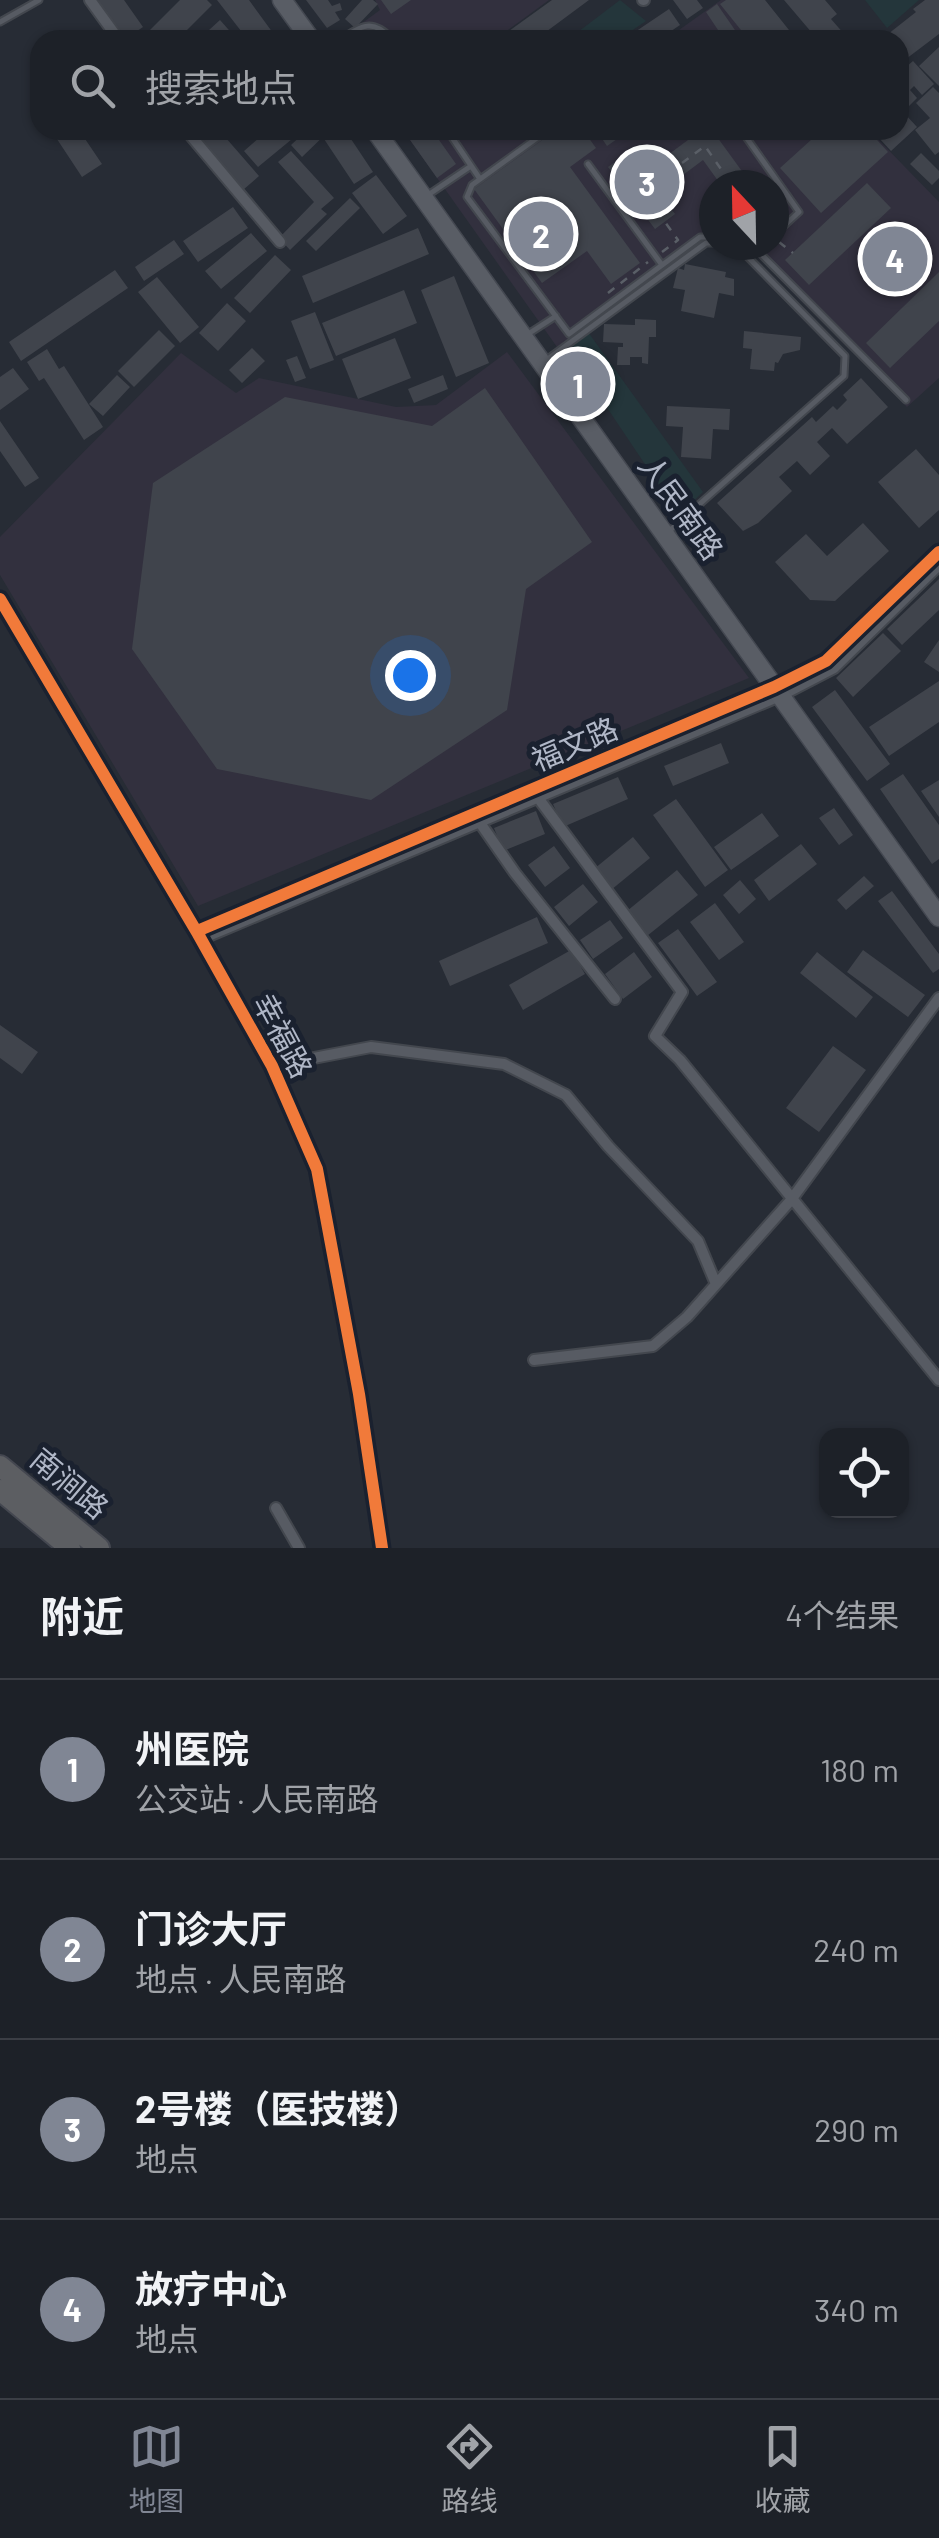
<!DOCTYPE html>
<html lang="zh">
<head>
<meta charset="utf-8">
<style>
  :root { --surface:#1d2128; --page:#2a2e34; --text:#f1f3f6; --muted:#a0a3a8; --line:#3b3e45; --accent:#808694 }
  body { margin:0; font-family:Barlow,"Noto Sans SC",sans-serif; background:var(--page); color:var(--text) }
  .controls { position:absolute; right:30px; bottom:30px; display:grid; overflow:hidden; border-radius:20px; box-shadow:0 2px 8px #0004 }
  .controls button { width:90px; height:90px; display:grid; place-items:center; padding:0; border:0; border-bottom:2px solid var(--line); background:var(--surface); color:var(--text); font:50px sans-serif }
  .compass { position:absolute; left:699px; top:170px; width:90px; height:90px; border-radius:50%; background:var(--surface); box-shadow:0 2px 8px #0004; rotate:338deg }
  .you { position:absolute; left:410px; top:675px; width:35px; height:35px; margin:-25px; border:8px solid #fff; border-radius:50%; background:#1a73e8; box-shadow:0 0 0 15px #1a73e833 }
  .badge { display:grid; place-items:center; width:65px; height:65px; border-radius:50%; background:var(--accent); color:#fff; font-size:32px; font-weight:700 }
  .pin { position:absolute; translate:-50% -50%; border:5px solid #fff; box-shadow:0 2px 10px #0006 }
  .list { margin:0; padding:0; list-style:none }
  h2 { display:flex; justify-content:space-between; align-items:center; height:130px; margin:0; padding:0 40px; font-size:42px }
  h2 small { font-size:32px; font-weight:400; color:var(--muted) }
  .list li { display:grid; grid-template-columns:65px 1fr auto; gap:30px; align-items:center; box-sizing:border-box; height:180px; padding:0 40px; border-top:2px solid var(--line) }
  .list b { display:block; font-size:38px; white-space:nowrap }
  .list p { margin:0; font-size:32px; white-space:nowrap; color:var(--muted) }
  .list em { font-size:32px; font-style:normal; color:var(--muted) }
  .icon { flex:none; width:55px; height:55px; fill:none; stroke:currentColor; stroke-width:2; stroke-linecap:round; stroke-linejoin:round }
  .map { position:relative; flex:none; width:939px; height:1548px; overflow:hidden }
  .search { position:absolute; background:var(--surface); box-shadow:0 2px 8px #0004; left:30px; right:30px; top:30px; height:110px; display:flex; align-items:center; gap:25px; box-sizing:border-box; padding:0 35px; border-radius:30px; color:var(--muted); font-size:38px }
  .sheet { height:850px; background:var(--surface) }
  nav { display:flex; justify-content:space-around; align-items:center; box-sizing:border-box; height:140px; border-top:2px solid var(--line); background:var(--surface); font-size:28px; color:var(--muted) }
  nav a { display:grid; justify-items:center; gap:5px }
  nav .on { color:var(--accent) }
  .map>svg:first-child { display:block }
  .medical { fill:#32303e }
  .green { fill:#24363b }
  .building { fill:#40444c }
  .lines { fill:none; stroke-linecap:round; stroke-linejoin:round }
  .lane-casing { stroke:#43474e; stroke-width:9 }
  .street-casing { stroke:#43474e; stroke-width:14 }
  .primary-casing { stroke:#444851; stroke-width:21 }
  .highway-casing { stroke:#444750; stroke-width:24 }
  .path { stroke:#5a5f67; stroke-width:2.5; stroke-dasharray:8 8; stroke-linecap:butt }
  .lane { stroke:#575b63; stroke-width:5 }
  .street { stroke:#575b63; stroke-width:10 }
  .primary { stroke:#595d65; stroke-width:18 }
  .highway { stroke:#5c5e62; stroke-width:20 }
  .cycleway-casing { stroke:#1a212f; stroke-width:19 }
  .cycleway { stroke:#f17a3a; stroke-width:12 }
  .labels { text-anchor:middle; stroke-width:10; stroke-linejoin:round; paint-order:stroke }
  .street-label { font-size:30px; fill:#b0b7c7; stroke:#1a212f }
</style>
</head>
<body>
<div class="map">
<svg width="939" height="1548" viewBox="0 0 939 1548">
  <rect width="100%" height="100%" fill="#272c35"/>
  <path class="medical" d="M375,0H549L508,30L514,40H339L380,10Z
    M721,0H765L796,40H665Z
    M403,130H869L939,202V378L907,407L746,245H774V185H714V240H703L557,347Z
    M507,352L749,678L198,906L0,575V537L181,353L236,393L259,378L396,407L436,405Z"/>
  <path class="green" d="M620,0L646,21L618,40H572L570,38Z
    M865,0H919L887,28Z
    M588,332L703,492L679,515L567,348Z"/>
  <path class="building" d="M96,0H124L143,27L124,40Z
    M180,0H207L212,5L177,40H154L147,33Z
    M217,0H249L273,33L264,40H248Z
    M306,0H328L332,6L340,3L342,10L335,12L340,20L327,28Z
    M362,0H373L378,4L355,28L345,19Z
    M381,0H411L391,14Z
    M552,0H589L535,40H516L509,31Z
    M673,0H697L703,8L687,19Z
    M726,0H765L797,40H749L720,4Z
    M784,0H825L837,14L831,19L845,35L839,40H818Z
    M925,0H939V34L902,62L899,40L883,38L916,12L913,9Z
    M717,4L737,33L727,40H710L720,33L706,12Z
    M669,9L680,25L658,40H623Z
    M220,20L236,38L198,40Z
    M939,47V86L919,66Z
    M913,61L934,84L922,95L914,86L910,90L917,98L905,110L899,104V73Z
    M933,87L939,93V152L935,155L915,130L930,118L916,103Z
    M905,114L917,127L891,151L879,138L887,130H899V119Z
    M51,130H79L102,164L82,177Z
    M191,130H219L259,176L243,190Z
    M268,130H303L258,167L244,151Z
    M307,130H330L302,157L291,145Z
    M338,130H345L373,172L354,184L324,139Z
    M403,130H432L456,164L437,178Z
    M556,130H583L596,148L570,167L640,263L611,284L587,251L542,283L474,189Z
    M596,130H630L607,146Z
    M681,130H712L752,185H721L703,160L659,193L675,214L655,229L608,167L630,151L646,171L688,140Z
    M822,130H868L888,152L821,213L780,168Z
    M291,151L334,198L321,209L327,214L290,250L279,238L314,202L278,162Z
    M921,153L939,171V178L932,185L910,164Z
    M376,175L407,216L383,234L352,193Z
    M867,183L891,208L809,285L785,260Z
    M350,198L360,208L316,251L306,241Z
    M233,207L248,228L198,262L183,241Z
    M418,228L429,254L313,303L302,276Z
    M251,233L267,251L221,289L205,271Z
    M900,237L917,255L890,280L872,262Z
    M174,240L184,254L144,281L135,267Z
    M275,255L291,270L250,313L234,298Z
    M685,264L726,272L725,277L734,279V296L719,293L714,318L681,311L685,290L673,288L678,268L684,270Z
    M115,270L128,288L21,361L9,342Z
    M939,272V321L890,368L866,343Z
    M454,276L489,363L456,377L421,290Z
    M157,277L199,327L180,343L138,292Z
    M404,290L417,323L336,356L322,323Z
    M227,303L246,321L218,351L199,333Z
    M315,312L334,360L310,369L291,321Z
    M635,319L656,320V337H649L648,364L642,363V357H630V365H617L618,347H623V343L603,342L604,324L635,325Z
    M159,330L175,346L134,387L118,371Z
    M744,331L801,337L800,350L783,354L778,363L775,362L774,371L750,369L752,349L743,348Z
    M395,338L411,378L358,399L342,359Z
    M252,348L265,361L242,383L229,370Z
    M47,349L59,369L64,366L103,427L84,440L44,378L39,381L27,362Z
    M297,356L306,378L295,382L286,360Z
    M13,368L29,389L0,410V377Z
    M117,375L130,387L103,416L89,404Z
    M443,375L448,389L414,403L408,389Z
    M861,378L888,407L847,444L832,428L817,442L830,456L810,475L797,461L779,477L792,491L758,523L743,531L717,503L812,417L816,422L833,406L837,410L847,400L843,395Z
    M485,388L592,542L526,589L507,710L371,800L217,769L132,649L153,483L285,397L432,426Z
    M667,406L730,409L729,430L713,429L711,459L681,457L683,427L666,426Z
    M0,421L39,478L25,487L0,451Z
    M916,449L939,475V510L919,528L878,482Z
    M863,523L889,551L835,601L810,600L775,562L806,534L827,556Z
    M939,579V610L902,645L887,629Z
    M883,633L901,651L853,697L836,678Z
    M939,640V672L924,662Z
    M939,681V722L889,756L869,727Z
    M835,690L890,764L867,781L812,707Z
    M721,743L729,763L673,786L664,766Z
    M903,774L939,825V859L932,864L880,789Z
    M618,777L628,799L563,827L553,804Z
    M939,780V817L921,791Z
    M676,799L728,870L705,887L653,815Z
    M834,808L853,835L839,845L819,818Z
    M536,811L545,834L503,851L494,828Z
    M762,813L779,836L731,870L714,847Z
    M633,837L650,858L611,890L594,869Z
    M801,844L817,864L769,901L754,880Z
    M554,846L570,868L545,887L528,865Z
    M677,870L698,895L647,936L627,911Z
    M864,876L874,886L846,910L837,900Z
    M740,880L756,899L739,914L723,895Z
    M583,884L598,902L569,926L554,907Z
    M892,891L939,954V969L933,973L878,901Z
    M715,903L744,942L719,960L690,922Z
    M537,917L548,943L450,986L439,961Z
    M610,920L623,938L593,959L580,940Z
    M678,929L717,982L697,996L658,943Z
    M571,950L585,974L523,1010L509,985Z
    M863,950L925,995L908,1017L847,972Z
    M634,952L652,977L623,999L605,974Z
    M817,952L873,997L856,1018L800,973Z
    M0,1025L38,1052L22,1074L0,1058Z
    M833,1046L866,1070L819,1132L786,1108Z"/>
  <g class="lines">
    <defs>
      <path id="lane" d="M0,22L39,0
        M340,40C362,25 373,18 393,40
        M674,40H676
        M447,130L480,179
        M548,130L472,185L467,197L569,334L700,237H714
        M741,130L799,212L774,235
        M588,164L662,265
        M428,195L471,166
        M752,245L906,400
        M525,336L556,316
        M545,361L706,243H714
        M667,533L844,376L845,356L736,245"/>
      <path id="street" d="M90,0L119,40
        M643,0H644
        M186,130L280,242
        M0,599L198,934L272,1066L317,1169L359,1394L382,1548
        M536,795L682,992L655,1036L680,1060L939,1380
        M478,820L515,873L615,999
        M198,934L202,929L774,687L826,661L939,552
        M198,934L206,937L780,696L834,668L939,565
        M272,1066L371,1047L504,1064L566,1095L608,1146L698,1241L716,1284
        M534,1360L653,1346L687,1317L791,1200L939,998
        M276,1508L299,1548"/>
      <path id="primary" d="M282,0L311,40
        M375,130L939,917"/>
      <path id="highway" d="M0,1466L99,1548
        M0,1490L70,1548"/>
    </defs>
    <use href="#lane" class="lane-casing"/>
    <use href="#street" class="street-casing"/>
    <use href="#primary" class="primary-casing"/>
    <use href="#highway" class="highway-casing"/>
    <path class="path" d="M779,242L793,253
      M662,252L678,240L643,192L705,146L732,185
      M608,293L648,262"/>
    <use href="#lane" class="lane"/>
    <use href="#street" class="street"/>
    <use href="#primary" class="primary"/>
    <use href="#highway" class="highway"/>
    <defs>
      <path id="cycleway" d="M0,599L198,934L272,1066L317,1169L359,1394L382,1548
        M198,934L202,929L774,687L826,661L939,552"/>
    </defs>
    <use href="#cycleway" class="cycleway-casing"/>
    <use href="#cycleway" class="cycleway"/>
  </g>
  <g class="labels">
    <g class="street-label">
      <text transform="translate(680 508) rotate(54)" y="10">人民南路</text>
      <text transform="translate(575 745) rotate(-23)" y="10">福文路</text>
      <text transform="translate(282 1036) rotate(62)" y="10">幸福路</text>
      <text transform="translate(69 1484) rotate(40)" y="10">南涧路</text>
    </g>
  </g>
</svg>
<div class="controls">
<button><svg class="icon" aria-label="locate" viewBox="0 0 24 24"><circle cx="12" cy="12" r="6"/><path d="M12 2v4M12 18v4M2 12h4M18 12h4"/></svg></button>
</div>
<svg class="compass" viewBox="-18 -18 36 36"><path d="M0-13l5 13h-10z" fill="#e53935"/><path d="M0 13l5-13h-10z" fill="#a0a3a8"/></svg>
<div class="you"></div>
<div class="pin badge" style="left:578px;top:384px">1</div>
<div class="pin badge" style="left:541px;top:234px">2</div>
<div class="pin badge" style="left:647px;top:182px">3</div>
<div class="pin badge" style="left:895px;top:259px">4</div>
<div class="search"><svg class="icon" aria-label="search" viewBox="0 0 24 24"><circle cx="10" cy="10" r="6"/><path d="M15 15l6 6"/></svg>搜索地点</div>
</div>
<section class="sheet">
<h2>附近<small>4个结果</small></h2>
<ul class="list">
<li><span class="badge">1</span><div><b>州医院</b><p>公交站 · 人民南路</p></div><em>180 m</em></li>
<li><span class="badge">2</span><div><b>门诊大厅</b><p>地点 · 人民南路</p></div><em>240 m</em></li>
<li><span class="badge">3</span><div><b>2号楼（医技楼）</b><p>地点</p></div><em>290 m</em></li>
<li><span class="badge">4</span><div><b>放疗中心</b><p>地点</p></div><em>340 m</em></li>
</ul>
</section>
<nav>
<a class="on"><svg class="icon" aria-label="map" viewBox="0 0 24 24"><path d="M3 6l6-2 6 2 6-2v14l-6 2-6-2-6 2zM9 4v14M15 6v14"/></svg>地图</a>
<a><svg class="icon" aria-label="directions" viewBox="0 0 24 24"><path d="M12 3l9 9-9 9-9-9zM9 14v-3h6M13 9l2 2-2 2"/></svg>路线</a>
<a><svg class="icon" aria-label="saved" viewBox="0 0 24 24"><path d="M7 4h10v16l-5-4-5 4z"/></svg>收藏</a>
</nav>
</body>
</html>
